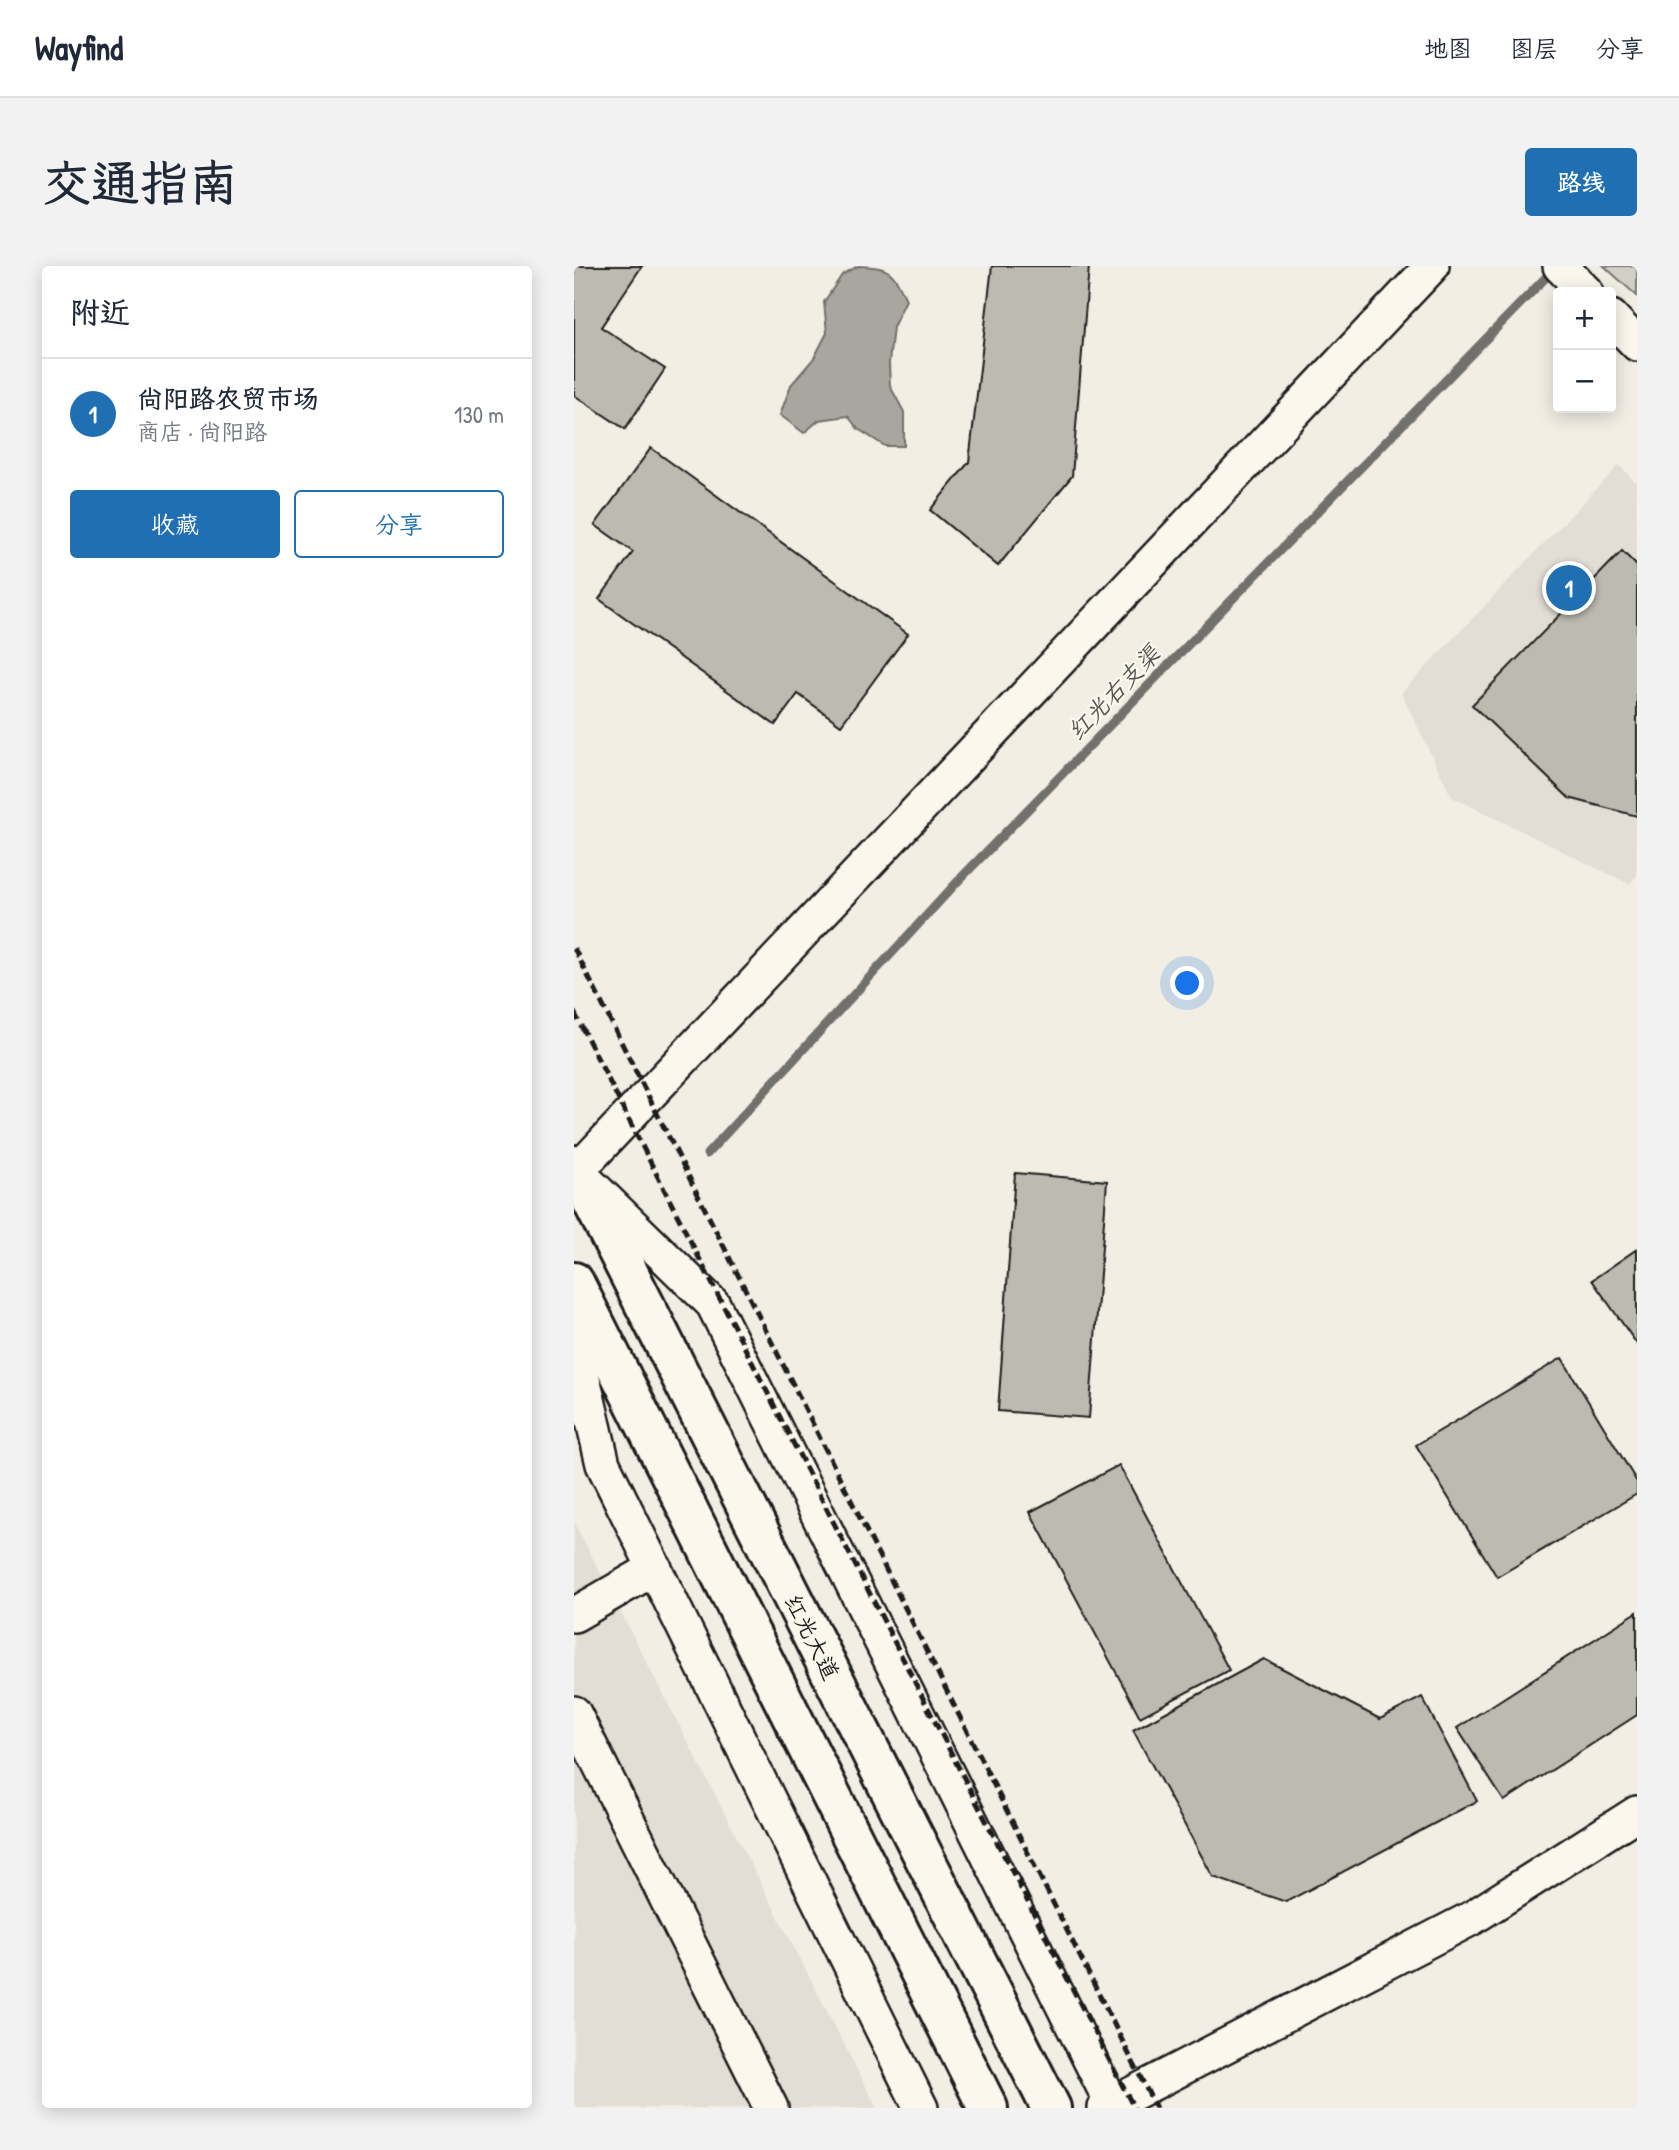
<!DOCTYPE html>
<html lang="zh">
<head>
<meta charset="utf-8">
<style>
  :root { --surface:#fff; --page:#f2f2f3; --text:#1f2937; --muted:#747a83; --line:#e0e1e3; --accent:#1f6fb2 }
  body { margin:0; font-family:"Patrick Hand","LXGW WenKai TC",sans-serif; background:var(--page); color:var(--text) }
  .controls { position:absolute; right:21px; top:21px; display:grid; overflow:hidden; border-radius:7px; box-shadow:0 4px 18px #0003 }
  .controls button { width:63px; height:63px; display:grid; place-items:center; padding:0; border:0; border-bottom:2px solid var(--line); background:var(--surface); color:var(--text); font:35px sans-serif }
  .you { position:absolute; left:614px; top:718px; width:24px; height:24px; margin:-18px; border:5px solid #fff; border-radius:50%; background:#1a73e8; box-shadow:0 0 0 10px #1a73e833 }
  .badge { display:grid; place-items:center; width:46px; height:46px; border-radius:50%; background:var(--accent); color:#fff; font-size:23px; font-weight:700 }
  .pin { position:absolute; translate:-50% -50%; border:4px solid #fff; box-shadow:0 2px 7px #0006 }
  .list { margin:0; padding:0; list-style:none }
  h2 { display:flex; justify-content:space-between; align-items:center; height:91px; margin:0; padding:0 28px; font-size:30px }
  h2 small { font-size:23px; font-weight:400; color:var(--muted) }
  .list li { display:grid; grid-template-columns:46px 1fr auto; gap:21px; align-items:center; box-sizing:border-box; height:112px; padding:0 28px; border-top:2px solid var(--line) }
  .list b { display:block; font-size:26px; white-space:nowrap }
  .list p { margin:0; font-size:23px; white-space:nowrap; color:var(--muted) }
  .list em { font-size:23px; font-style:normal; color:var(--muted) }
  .actions { display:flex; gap:14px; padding:21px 28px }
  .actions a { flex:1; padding:16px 0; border:2px solid var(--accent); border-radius:7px; text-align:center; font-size:24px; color:var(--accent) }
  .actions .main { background:var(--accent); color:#fff }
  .map { position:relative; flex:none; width:1063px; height:1842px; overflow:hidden; border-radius:7px }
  header { display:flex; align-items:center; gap:42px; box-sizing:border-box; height:98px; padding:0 35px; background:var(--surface); border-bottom:2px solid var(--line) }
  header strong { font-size:33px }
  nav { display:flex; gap:38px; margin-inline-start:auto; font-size:24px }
  .intro { display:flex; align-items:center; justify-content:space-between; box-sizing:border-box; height:168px; padding:0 42px }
  h1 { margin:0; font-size:49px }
  .button { padding:18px 32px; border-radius:7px; background:var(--accent); color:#fff; font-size:24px; font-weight:700 }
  main { display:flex; gap:42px; padding:0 42px }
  aside { flex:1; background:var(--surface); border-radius:7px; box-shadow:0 4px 18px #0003 }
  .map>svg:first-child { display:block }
  .built { fill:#e2ded5 }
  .green { fill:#d2cfc6; stroke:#777671; stroke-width:2 }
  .water { fill:#a9a6a0; stroke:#716f6b; stroke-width:2 }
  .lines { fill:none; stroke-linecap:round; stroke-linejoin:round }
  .stream { stroke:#716f6b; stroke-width:9 }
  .building { fill:#bdbab1; stroke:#1c1c1c; stroke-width:2 }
  .minor-casing { stroke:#1c1c1c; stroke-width:38 }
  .highway-casing { stroke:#1c1c1c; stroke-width:44 }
  .minor { stroke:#fbf7ec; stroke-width:33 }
  .highway { stroke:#fbf7ec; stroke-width:38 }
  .rail { stroke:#1c1c1c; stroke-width:5; stroke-dasharray:10 5; stroke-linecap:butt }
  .labels { text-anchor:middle; stroke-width:5; stroke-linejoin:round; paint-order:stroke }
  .street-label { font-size:23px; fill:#1c1c1c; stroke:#fbf7ec }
  .water-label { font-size:24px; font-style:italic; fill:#545351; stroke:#fbf7ec }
</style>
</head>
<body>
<header>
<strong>Wayfind</strong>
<nav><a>地图</a><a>图层</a><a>分享</a></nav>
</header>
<div class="intro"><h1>交通指南</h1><a class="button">路线</a></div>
<main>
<aside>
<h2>附近<small></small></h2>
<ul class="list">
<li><span class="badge">1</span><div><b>尚阳路农贸市场</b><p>商店 · 尚阳路</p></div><em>130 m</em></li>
</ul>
<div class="actions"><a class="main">收藏</a><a>分享</a></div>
</aside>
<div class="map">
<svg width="1063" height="1842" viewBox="0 0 1063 1842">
  <rect width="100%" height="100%" fill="#f2eee4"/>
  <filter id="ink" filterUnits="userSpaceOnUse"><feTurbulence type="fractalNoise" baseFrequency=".0143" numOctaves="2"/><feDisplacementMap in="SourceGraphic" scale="14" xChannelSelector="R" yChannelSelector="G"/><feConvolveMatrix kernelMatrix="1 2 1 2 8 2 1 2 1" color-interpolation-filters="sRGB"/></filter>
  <g filter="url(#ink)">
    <path class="built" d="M1045,199L1063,218V610L1055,618L878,531L827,427Z
      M0,1256L303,1842H0Z"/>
    <path class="green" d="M1030,0H1063V30Z"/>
    <path class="water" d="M284,0C316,0 320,6 332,34L319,61L315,97L316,120L330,146V180H311L284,163L274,150L245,154L230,167L206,149L217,119L240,92L253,67L250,36L268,9Z"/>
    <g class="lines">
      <path class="stream" d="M133,888L386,613L981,2"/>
    </g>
    <path class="building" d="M0,0H68L27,61L91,103L51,163L0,129Z
      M418,0H515L498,210L424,300L356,244L395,196Z
      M77,182L334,368L267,459L224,428L201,459L25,333L59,286L21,259Z
      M1048,285L1063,300V550L995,532L898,439Z
      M441,907L533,915L515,1152L424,1145Z
      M1063,983V1078L1018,1014Z
      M988,1092L1063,1216V1228L923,1311L842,1179Z
      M545,1199L655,1404L566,1451L456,1246Z
      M1063,1346V1449L930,1535L883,1462Z
      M690,1393L806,1453L848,1431L903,1535L712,1636L639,1611L559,1464Z"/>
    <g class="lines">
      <defs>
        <path id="minor" d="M986,0L1012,26
          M1037,51L1063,78
          M0,911L3,905L858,0
          M15,917L139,1038L540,1842
          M0,1073L29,1198L347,1842
          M0,1349L81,1302
          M0,1447L197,1842
          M531,1842L898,1652L1063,1547"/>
        <path id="highway" d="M0,899L477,1842
          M0,1016L414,1842"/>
      </defs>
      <use href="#minor" class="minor-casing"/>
      <use href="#highway" class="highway-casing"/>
      <use href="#minor" class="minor"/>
      <use href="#highway" class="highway"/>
      <path class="rail" d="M0,682L582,1842
        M0,746L355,1444L560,1842"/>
    </g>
  </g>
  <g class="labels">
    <g class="street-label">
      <text transform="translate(238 1371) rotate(63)" y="8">红光大道</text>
    </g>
    <g class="water-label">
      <text transform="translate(540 427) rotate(-46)" y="8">红光右支渠</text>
    </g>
  </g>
</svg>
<div class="controls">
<button>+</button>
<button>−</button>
</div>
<div class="you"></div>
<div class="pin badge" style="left:995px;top:322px">1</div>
</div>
</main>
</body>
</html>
